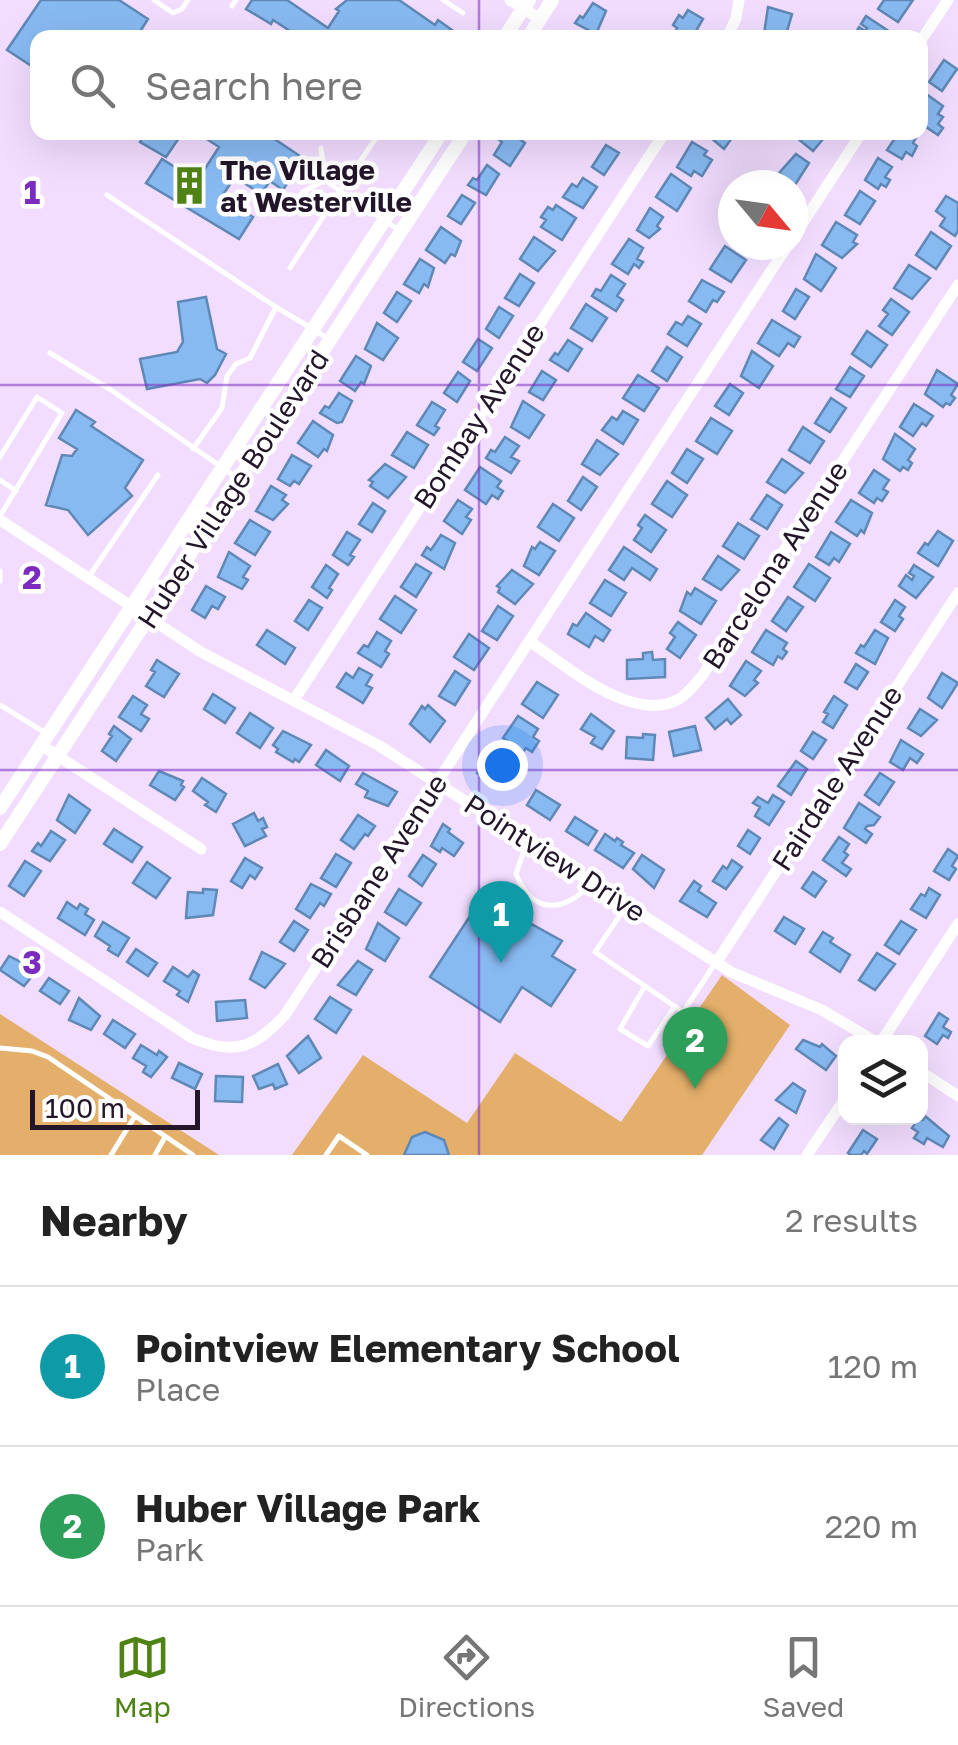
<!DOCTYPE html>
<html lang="en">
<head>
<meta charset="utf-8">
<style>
  :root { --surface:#fff; --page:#f2f2f2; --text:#222; --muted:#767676; --line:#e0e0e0; --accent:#508316 }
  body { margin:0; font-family:"Golos Text",sans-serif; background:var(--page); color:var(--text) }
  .controls { position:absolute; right:30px; bottom:30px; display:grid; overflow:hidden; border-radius:20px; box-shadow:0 10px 40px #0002 }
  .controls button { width:90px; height:90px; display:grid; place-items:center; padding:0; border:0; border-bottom:2px solid var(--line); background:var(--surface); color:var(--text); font:50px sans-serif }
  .compass { position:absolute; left:718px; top:170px; width:90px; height:90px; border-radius:50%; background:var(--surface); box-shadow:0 10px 40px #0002; rotate:119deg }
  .scale { position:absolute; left:30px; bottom:25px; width:170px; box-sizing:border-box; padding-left:10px; border:5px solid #23162a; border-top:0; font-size:28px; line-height:35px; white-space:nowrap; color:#23162a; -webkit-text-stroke:8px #fff; paint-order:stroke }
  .you { position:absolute; left:502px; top:765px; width:35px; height:35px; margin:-25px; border:8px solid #fff; border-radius:50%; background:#1a73e8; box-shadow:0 0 0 15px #1a73e833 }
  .badge { display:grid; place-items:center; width:65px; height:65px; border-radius:50%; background:var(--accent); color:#fff; font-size:32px; font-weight:700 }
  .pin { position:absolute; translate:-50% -82px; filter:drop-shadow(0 2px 5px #0008) }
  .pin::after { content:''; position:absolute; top:52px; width:35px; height:30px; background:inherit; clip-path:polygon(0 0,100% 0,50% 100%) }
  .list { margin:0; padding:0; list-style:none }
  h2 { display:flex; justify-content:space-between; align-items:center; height:130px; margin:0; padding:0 40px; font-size:42px }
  h2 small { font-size:32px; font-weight:400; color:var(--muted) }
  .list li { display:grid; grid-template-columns:65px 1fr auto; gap:30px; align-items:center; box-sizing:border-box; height:160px; padding:0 40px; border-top:2px solid var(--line) }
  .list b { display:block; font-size:38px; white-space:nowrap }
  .list p { margin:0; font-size:32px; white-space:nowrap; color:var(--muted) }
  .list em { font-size:32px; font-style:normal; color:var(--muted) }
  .icon { flex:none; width:55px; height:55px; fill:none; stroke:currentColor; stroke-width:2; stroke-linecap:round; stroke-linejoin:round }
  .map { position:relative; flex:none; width:958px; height:1155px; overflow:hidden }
  .search { position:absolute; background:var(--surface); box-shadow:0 10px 40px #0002; left:30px; right:30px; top:30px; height:110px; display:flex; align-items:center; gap:25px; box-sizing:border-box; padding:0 35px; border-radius:20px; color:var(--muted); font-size:38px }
  .sheet { height:450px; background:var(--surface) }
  nav { display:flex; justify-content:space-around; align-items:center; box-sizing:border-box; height:140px; border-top:2px solid var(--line); background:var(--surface); font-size:28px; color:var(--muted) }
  nav a { display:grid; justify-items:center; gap:5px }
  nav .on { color:var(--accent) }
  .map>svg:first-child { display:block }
  .green { fill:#e3af6a }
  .building { fill:#88baf2; stroke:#5f88b6; stroke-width:2.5 }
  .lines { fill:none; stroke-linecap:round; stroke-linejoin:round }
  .service { stroke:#fff; stroke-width:5 }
  .minor { stroke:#fff; stroke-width:11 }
  .tertiary { stroke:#fff; stroke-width:14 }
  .grid { fill:none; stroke:#7b2cbf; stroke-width:2.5; stroke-opacity:0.55 }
  .labels { text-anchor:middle; stroke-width:9; stroke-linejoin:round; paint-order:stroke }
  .poi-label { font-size:28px; font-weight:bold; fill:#23162a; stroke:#fff; text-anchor:start }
  .street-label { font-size:28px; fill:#23162a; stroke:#fff }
  .grid-label { font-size:32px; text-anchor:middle; font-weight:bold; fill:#7b2cbf; stroke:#fff; stroke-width:9; stroke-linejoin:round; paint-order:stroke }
</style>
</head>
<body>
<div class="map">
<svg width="958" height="1155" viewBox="0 0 958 1155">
  <rect width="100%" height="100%" fill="#f2ddff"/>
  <path class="green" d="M722,975L790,1025L702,1155H292L363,1055L467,1123L515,1053L621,1122Z
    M0,1014L219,1155H0Z"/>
  <path class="building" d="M41,0H119L148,19L136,38H38V63L34,60L30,65L7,50Z
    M252,0H287L328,28L339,11L336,9L347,0H399L435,25L438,20L459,35L457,38H301L273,20L271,24L246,9Z
    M884,0H913L898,22L878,9Z
    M593,3L606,11L596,34L575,23L580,16L583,18Z
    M768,7L792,14L785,38L764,34Z
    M688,10L703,19L692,38H677L673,35L677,28L673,25L679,15L683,18Z
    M866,16L893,34L891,38L854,36L859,27L865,31L867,28L861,24Z
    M944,60L957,69L942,91L929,82Z
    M922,91L943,106L938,114L943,117L938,124L943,128L938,135L920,123Z
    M146,132H183L166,157L140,142Z
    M196,132H264L303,158L283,190L270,181L261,194L235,177L222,196L253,217L239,239L146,183L162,159L197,181L219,147Z
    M502,132H510L525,143L510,166L494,155L502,142L498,139Z
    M704,132H729L732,138L724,149Z
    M829,132L813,151L792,134V132Z
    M899,132L917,136L913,143L917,146L912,156L906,152L902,159L887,150Z
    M692,142L707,151L704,155L712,160L702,176L694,171L691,176L677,167Z
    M606,145L619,153L604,175L592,167Z
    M796,154L809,163L795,185L779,173Z
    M878,158L892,167L885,177L890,180L886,187L881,184L878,189L865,180Z
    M487,165L499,174L486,195L468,185L473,178L477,180Z
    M671,174L691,188L677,211L656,197Z
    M583,178L597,187L583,208L563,197L572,184L577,187Z
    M860,191L875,201L860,224L845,215Z
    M462,195L475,203L461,224L448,216Z
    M946,196L958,203V231L955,236L940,226L945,218L936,211Z
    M556,205L576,218L562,240L541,227L546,220L541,217L548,207L553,210Z
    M650,208L663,217L657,226L660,229L649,238L637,230Z
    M836,222L857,235L853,242L857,244L842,258L822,245Z
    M441,227L461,241L455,256L451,254L445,263L426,250Z
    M931,232L951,246L936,269L916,255Z
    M534,237L555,251L538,271L520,259Z
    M629,239L643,248L637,259L643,262L639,268L634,264L628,274L612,264Z
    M725,246L746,260L731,282L710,269Z
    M816,254L836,268L821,291L804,279Z
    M420,259L434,268L428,287L424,284L419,293L404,284Z
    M909,265L930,278L912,299L894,288Z
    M520,274L534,283L519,306L505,298Z
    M611,275L625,284L617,296L623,300L616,311L592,296L596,289L601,291Z
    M702,280L724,292L717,302L713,300L706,312L689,301Z
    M796,289L809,297L795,319L783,311Z
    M397,292L411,301L397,322L384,313Z
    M206,297L217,349L226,354L215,375L207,383L200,379L147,389L140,359L177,352L183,342L178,302Z
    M891,299L909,312L892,335L879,326L888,314L883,310Z
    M586,304L607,318L592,341L571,328Z
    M499,307L513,316L499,338L486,329Z
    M688,316L701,324L687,346L668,334L676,322L682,325Z
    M772,320L800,337L794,347L788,343L779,356L758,343Z
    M377,323L398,338L383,360L365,349Z
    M867,331L887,345L871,367L852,354Z
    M478,339L492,348L477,371L463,362Z
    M568,340L582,349L568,371L550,360L555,353L558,355Z
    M667,347L682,357L667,381L652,371Z
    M752,351L773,366L759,388L741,376Z
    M356,356L371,366L364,384L361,382L355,391L340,381Z
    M850,367L864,376L850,397L836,389Z
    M937,370L958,384L951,395L955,398L950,405L946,403L943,407L925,394Z
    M542,371L556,380L543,400L529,392Z
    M458,372L470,381L457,402L444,393Z
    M638,375L659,388L644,411L623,398Z
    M730,384L743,393L729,415L715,406Z
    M339,393L352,401L342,422L337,423L320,413L325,406L329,408Z
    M831,398L846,408L830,432L815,423Z
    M523,401L544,415L529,438L511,427Z
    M432,402L445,410L435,426L439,428L434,435L417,425Z
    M914,404L933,416L926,426L922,423L913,436L900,427Z
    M76,410L95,422L91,426L143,460L125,488L132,496L88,535L68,510L46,505L62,455L72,456L77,449L59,438Z
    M623,411L638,420L623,444L602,430L612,417L617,420Z
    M711,418L732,431L717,454L696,441Z
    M313,421L333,435L327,451L324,449L318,457L298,443Z
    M803,427L824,441L810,463L789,450Z
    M407,432L428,445L414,468L392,455Z
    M895,434L915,449L908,460L912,463L908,470L903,467L900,471L883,459Z
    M505,437L519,446L511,457L519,461L511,473L486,458L491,450L495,452Z
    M597,440L618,454L600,475L582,464Z
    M687,449L703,459L687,483L672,473Z
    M292,455L311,466L299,484L294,481L290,486L278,479Z
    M782,459L803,473L785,493L767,482Z
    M385,464L406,477L388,498L370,486L373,482L369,480Z
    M480,467L501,481L497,487L503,491L498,499L492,495L486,504L465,490Z
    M874,470L889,480L883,489L888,492L882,501L877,498L874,503L859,493Z
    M583,477L597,487L581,510L568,501Z
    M667,481L687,495L672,517L652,504Z
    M271,486L286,495L282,500L288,504L273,520L256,511Z
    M767,495L782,505L767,529L751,519Z
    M458,500L472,509L466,517L471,520L462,534L444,521Z
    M851,500L872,513L864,533L861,530L857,536L836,522Z
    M373,503L385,511L372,532L359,524Z
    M553,504L574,518L559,541L538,527Z
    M645,515L666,530L651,552L634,540L642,528L638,525Z
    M250,520L270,532L255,555L235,543Z
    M738,523L759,536L744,559L723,546Z
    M938,531L953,541L938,566L918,553L925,543L928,545Z
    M347,532L360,540L350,555L354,557L348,565L333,555Z
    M831,532L850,544L839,562L834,558L829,565L816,557Z
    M441,535L455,543L444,569L422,555L427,547L431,550Z
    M540,542L555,551L539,575L524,566L532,547L535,549Z
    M624,547L657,569L650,580L632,568L624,580L609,570Z
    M229,552L250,566L243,577L248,580L242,589L218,577Z
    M718,556L739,570L721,590L703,579Z
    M416,564L431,573L416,597L401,587Z
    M809,564L830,578L815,601L794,587Z
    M326,565L338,574L329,588L332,590L327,598L312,587Z
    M914,565L933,577L916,598L899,586L906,575L912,580L914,576L909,573Z
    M512,570L533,584L515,604L498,592L500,588L497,586Z
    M605,580L626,593L611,616L590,603Z
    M206,586L225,597L218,609L212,606L205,618L192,610Z
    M695,588L716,601L701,624L680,611L687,592L691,595Z
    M395,596L416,610L401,633L380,619Z
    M788,597L803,607L786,631L772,621Z
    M309,600L322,608L308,630L295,621Z
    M895,600L905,607L899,616L903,619L895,631L881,622Z
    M498,606L513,616L497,640L482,631Z
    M586,613L610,630L603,641L595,636L589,647L568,634L573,624L577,626Z
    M678,622L696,635L680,658L667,649L675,637L670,633Z
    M267,630L295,648L285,664L257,645Z
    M766,630L787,643L783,649L787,652L782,659L778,656L773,665L752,652Z
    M875,630L888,638L875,664L856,653L861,645L864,647Z
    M377,632L391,641L385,651L389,654L381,667L358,653L364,645L368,647Z
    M469,634L489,648L474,670L454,657Z
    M652,652L653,660L665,659V677L627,679V660L643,659V653Z
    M157,660L179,674L164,697L146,686L155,672L151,670Z
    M746,661L761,671L754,680L758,683L745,696L730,686Z
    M856,664L868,672L857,689L845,682Z
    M359,668L372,675L366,685L372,688L363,703L337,687L346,673L353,678Z
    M455,671L470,681L455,705L439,696Z
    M942,673L958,683L942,708L928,698Z
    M537,682L558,695L543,718L522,704Z
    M213,694L235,708L225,723L204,709Z
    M133,696L147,705L141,714L149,719L141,731L119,717Z
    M834,696L847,705L833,728L823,722L828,714L824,712Z
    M728,699L741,715L731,724L727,719L715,729L706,718Z
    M428,705L445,721L430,742L410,724L422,706L425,709Z
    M920,709L937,720L921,736L908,728Z
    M250,713L273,728L260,748L237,733Z
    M591,714L614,731L602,749L591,743L595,737L581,729Z
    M518,716L538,729L533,737L539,741L532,752L526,748L523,752L503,738Z
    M114,726L131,739L116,761L102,751L112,736L109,734Z
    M695,726L701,750L674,756L669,732Z
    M283,731L311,745L299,762L295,759L293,762L276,752L278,749L273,745Z
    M813,732L826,740L813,759L801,751Z
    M643,734L655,735L653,760L626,758L627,737L643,738Z
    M901,740L923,754L917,763L910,758L903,770L890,762Z
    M326,750L349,766L340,781L316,765Z
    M488,754L510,769L501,787L477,773Z
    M796,761L807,769L791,795L778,786Z
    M159,771L183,781L181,785L184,787L175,800L150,785Z
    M363,773L397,792L388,806L365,797L368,791L356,784Z
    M880,773L894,782L879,805L865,795Z
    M202,778L226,794L216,812L205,805L208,802L193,791Z
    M536,790L560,805L550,820L527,805Z
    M69,795L90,810L75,833L57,820Z
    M773,795L784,802L769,825L755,816L760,807L753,803L758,797L768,803Z
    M859,803L880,817L874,825L867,826L865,829L872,834L866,843L844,828Z
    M254,813L258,821L263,818L267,827L262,829L266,836L245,846L233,824Z
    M358,815L375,826L368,836L365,834L354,849L341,840Z
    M575,817L597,831L588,845L566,831Z
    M443,824L450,829L448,832L463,843L454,856L442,848L440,852L431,846Z
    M114,829L142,847L132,862L104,844Z
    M748,830L760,838L750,854L738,846Z
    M51,831L65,840L50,861L32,851L38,843L41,846Z
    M605,834L615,841L617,838L623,842L621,845L634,853L623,868L595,850Z
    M839,837L849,844L844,852L848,855L842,863L851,869L846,876L823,860Z
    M948,849L958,856L952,866L956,869L949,880L934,871Z
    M336,854L351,863L336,887L321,878Z
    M423,855L436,864L422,886L409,876Z
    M642,855L664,870L654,888L633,869Z
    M245,858L262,868L255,879L250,875L242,888L231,881Z
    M732,860L742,867L726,889L713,881L723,866L727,869Z
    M25,861L41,871L24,896L9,886Z
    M147,862L170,878L156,898L133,883Z
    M813,872L826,881L815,897L802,888Z
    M694,881L701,886L698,891L716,903L707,917L680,901Z
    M311,884L331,894L324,906L320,903L310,918L296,909Z
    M929,888L940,895L926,918L911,909L921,894L925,896Z
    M203,889L217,890L213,915L186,918L188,892L203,893Z
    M399,889L421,903L406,925L385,912Z
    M502,893L525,908L519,917L562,941L552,956L575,970L551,1006L522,987L500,1022L430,977L476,907L488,915Z
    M67,902L77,909L80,904L88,909L85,914L94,920L85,935L58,918Z
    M784,917L804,929L795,944L775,931Z
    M294,921L308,930L294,951L280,942Z
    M901,921L916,930L899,954L885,945Z
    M103,922L129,938L118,956L108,950L110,946L95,936Z
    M378,923L399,938L385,961L366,949Z
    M823,932L833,938L830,942L850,955L840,972L810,952Z
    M136,949L157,963L148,976L127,962Z
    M262,952L285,964L265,988L250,979Z
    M877,953L895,964L875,990L859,980Z
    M9,956L37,970L24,986L0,970Z
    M358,961L372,970L356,995L338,985Z
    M173,967L188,977L193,971L199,975L188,1002L177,995L180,991L164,981Z
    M49,978L69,991L60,1004L40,991Z
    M330,997L351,1010L336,1033L315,1019Z
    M79,998L100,1016L91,1030L69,1020Z
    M245,1000L247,1018L217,1021L216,1002Z
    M939,1013L948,1019L943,1027L951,1032L948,1038L943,1035L937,1044L925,1036Z
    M113,1020L135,1034L125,1048L104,1034Z
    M308,1036L321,1058L299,1073L287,1056Z
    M803,1040L820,1047L822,1044L836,1056L826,1070L796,1049Z
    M141,1045L157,1055L159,1051L167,1057L151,1077L143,1072L146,1066L133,1058Z
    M179,1063L202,1074L195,1089L172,1078Z
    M278,1064L287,1084L275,1089L273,1084L259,1089L253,1076Z
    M216,1076L243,1077L242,1102L215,1101Z
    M793,1083L805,1091L796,1113L776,1100Z
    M925,1116L949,1136L943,1147L927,1138L924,1144L914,1138L918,1132L912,1128L918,1118L923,1120Z
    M779,1118L788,1125L774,1149L761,1140Z
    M863,1130L877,1139L867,1154L864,1151L861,1155H851L848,1153Z
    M425,1132L444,1140L449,1155H404L412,1137Z"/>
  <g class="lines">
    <path class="service" d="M154,0L173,13L182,9L188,0
      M443,0L463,13
      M232,6L236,0
      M378,135L340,191L399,230
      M107,195L276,307L250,358L236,364L227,376L222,408L193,449
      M262,206L283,214L303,192L325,180
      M290,268L340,191L325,180L321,148
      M276,307L329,339
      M50,353L111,390L237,478
      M0,457L37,397L62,413L0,516
      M0,480L16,491
      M0,571V581
      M90,575L158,475
      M0,705L44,732
      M526,844L516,874C533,915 563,913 591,884
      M627,905L595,952L683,1012L714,965
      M645,986L620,1029L648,1046L675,1006
      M0,1048L32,1051L48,1057L193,1155
      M111,1155L135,1116
      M155,1155L165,1137
      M326,1155L339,1136L367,1155"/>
    <path class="minor" d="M510,0L540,19
      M727,38L736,18L739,0
      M920,42L948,0
      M793,238L862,132
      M0,520L201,652L378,745L731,972L822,1010L876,1042
      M529,641C567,666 633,725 679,699C688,694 695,684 702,676L958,285
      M294,700L665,132
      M41,745L201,849
      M0,912L192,1038C235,1056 254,1048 285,1015L788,245
      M716,963L958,593
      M881,1042L958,924
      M920,1071L958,1096
      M807,1155L846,1097"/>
    <path class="tertiary" d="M504,38L529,0
      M528,38L552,0
      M0,808L442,132
      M0,844L466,132"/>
  </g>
  <path class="grid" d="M479,0V38M479,132V1155M0,385H958M0,770H958"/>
  <defs>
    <symbol id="building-bare" viewBox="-9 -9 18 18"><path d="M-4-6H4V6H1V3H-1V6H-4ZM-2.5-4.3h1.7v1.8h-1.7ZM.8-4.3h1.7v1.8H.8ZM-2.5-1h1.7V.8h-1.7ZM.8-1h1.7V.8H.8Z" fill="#508316" stroke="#fff" stroke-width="2.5" paint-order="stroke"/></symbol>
  </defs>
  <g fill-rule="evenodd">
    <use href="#building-bare" x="162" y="158" width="55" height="55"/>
  </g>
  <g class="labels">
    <g class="poi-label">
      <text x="220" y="180">The Village<tspan x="220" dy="32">at Westerville</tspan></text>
    </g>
    <g class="street-label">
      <text transform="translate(479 416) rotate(-57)" y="10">Bombay Avenue</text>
      <text transform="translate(233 489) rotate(-57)" y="10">Huber Village Boulevard</text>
      <text transform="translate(775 565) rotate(-57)" y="10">Barcelona Avenue</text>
      <text transform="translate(837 778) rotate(-57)" y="10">Fairdale Avenue</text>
      <text transform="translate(555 858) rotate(33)" y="10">Pointview Drive</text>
      <text transform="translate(379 871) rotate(-57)" y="10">Brisbane Avenue</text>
    </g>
  </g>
  <g class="grid-label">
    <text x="32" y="204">1</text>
    <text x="32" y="589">2</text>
    <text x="32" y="974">3</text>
  </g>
</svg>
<div class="controls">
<button><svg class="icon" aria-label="layers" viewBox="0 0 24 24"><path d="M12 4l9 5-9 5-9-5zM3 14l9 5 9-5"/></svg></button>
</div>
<svg class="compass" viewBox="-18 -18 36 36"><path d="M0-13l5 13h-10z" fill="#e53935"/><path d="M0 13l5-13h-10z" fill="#767676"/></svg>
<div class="scale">100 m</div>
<div class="you"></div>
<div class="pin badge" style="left:501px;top:963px;background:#0f9aa8">1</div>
<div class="pin badge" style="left:695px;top:1089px;background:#2e9e5b">2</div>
<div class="search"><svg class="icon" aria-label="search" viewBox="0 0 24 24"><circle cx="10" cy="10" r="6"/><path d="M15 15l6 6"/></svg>Search here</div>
</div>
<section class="sheet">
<h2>Nearby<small>2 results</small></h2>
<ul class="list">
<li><span class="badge" style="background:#0f9aa8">1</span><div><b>Pointview Elementary School</b><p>Place</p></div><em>120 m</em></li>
<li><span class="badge" style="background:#2e9e5b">2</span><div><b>Huber Village Park</b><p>Park</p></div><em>220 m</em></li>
</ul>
</section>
<nav>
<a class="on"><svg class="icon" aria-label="map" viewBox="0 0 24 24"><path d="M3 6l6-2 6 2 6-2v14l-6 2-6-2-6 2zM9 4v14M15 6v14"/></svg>Map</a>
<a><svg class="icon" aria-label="directions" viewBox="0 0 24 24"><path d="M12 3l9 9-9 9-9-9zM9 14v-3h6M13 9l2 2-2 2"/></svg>Directions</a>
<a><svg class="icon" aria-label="saved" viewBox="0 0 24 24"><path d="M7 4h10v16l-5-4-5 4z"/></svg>Saved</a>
</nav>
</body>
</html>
